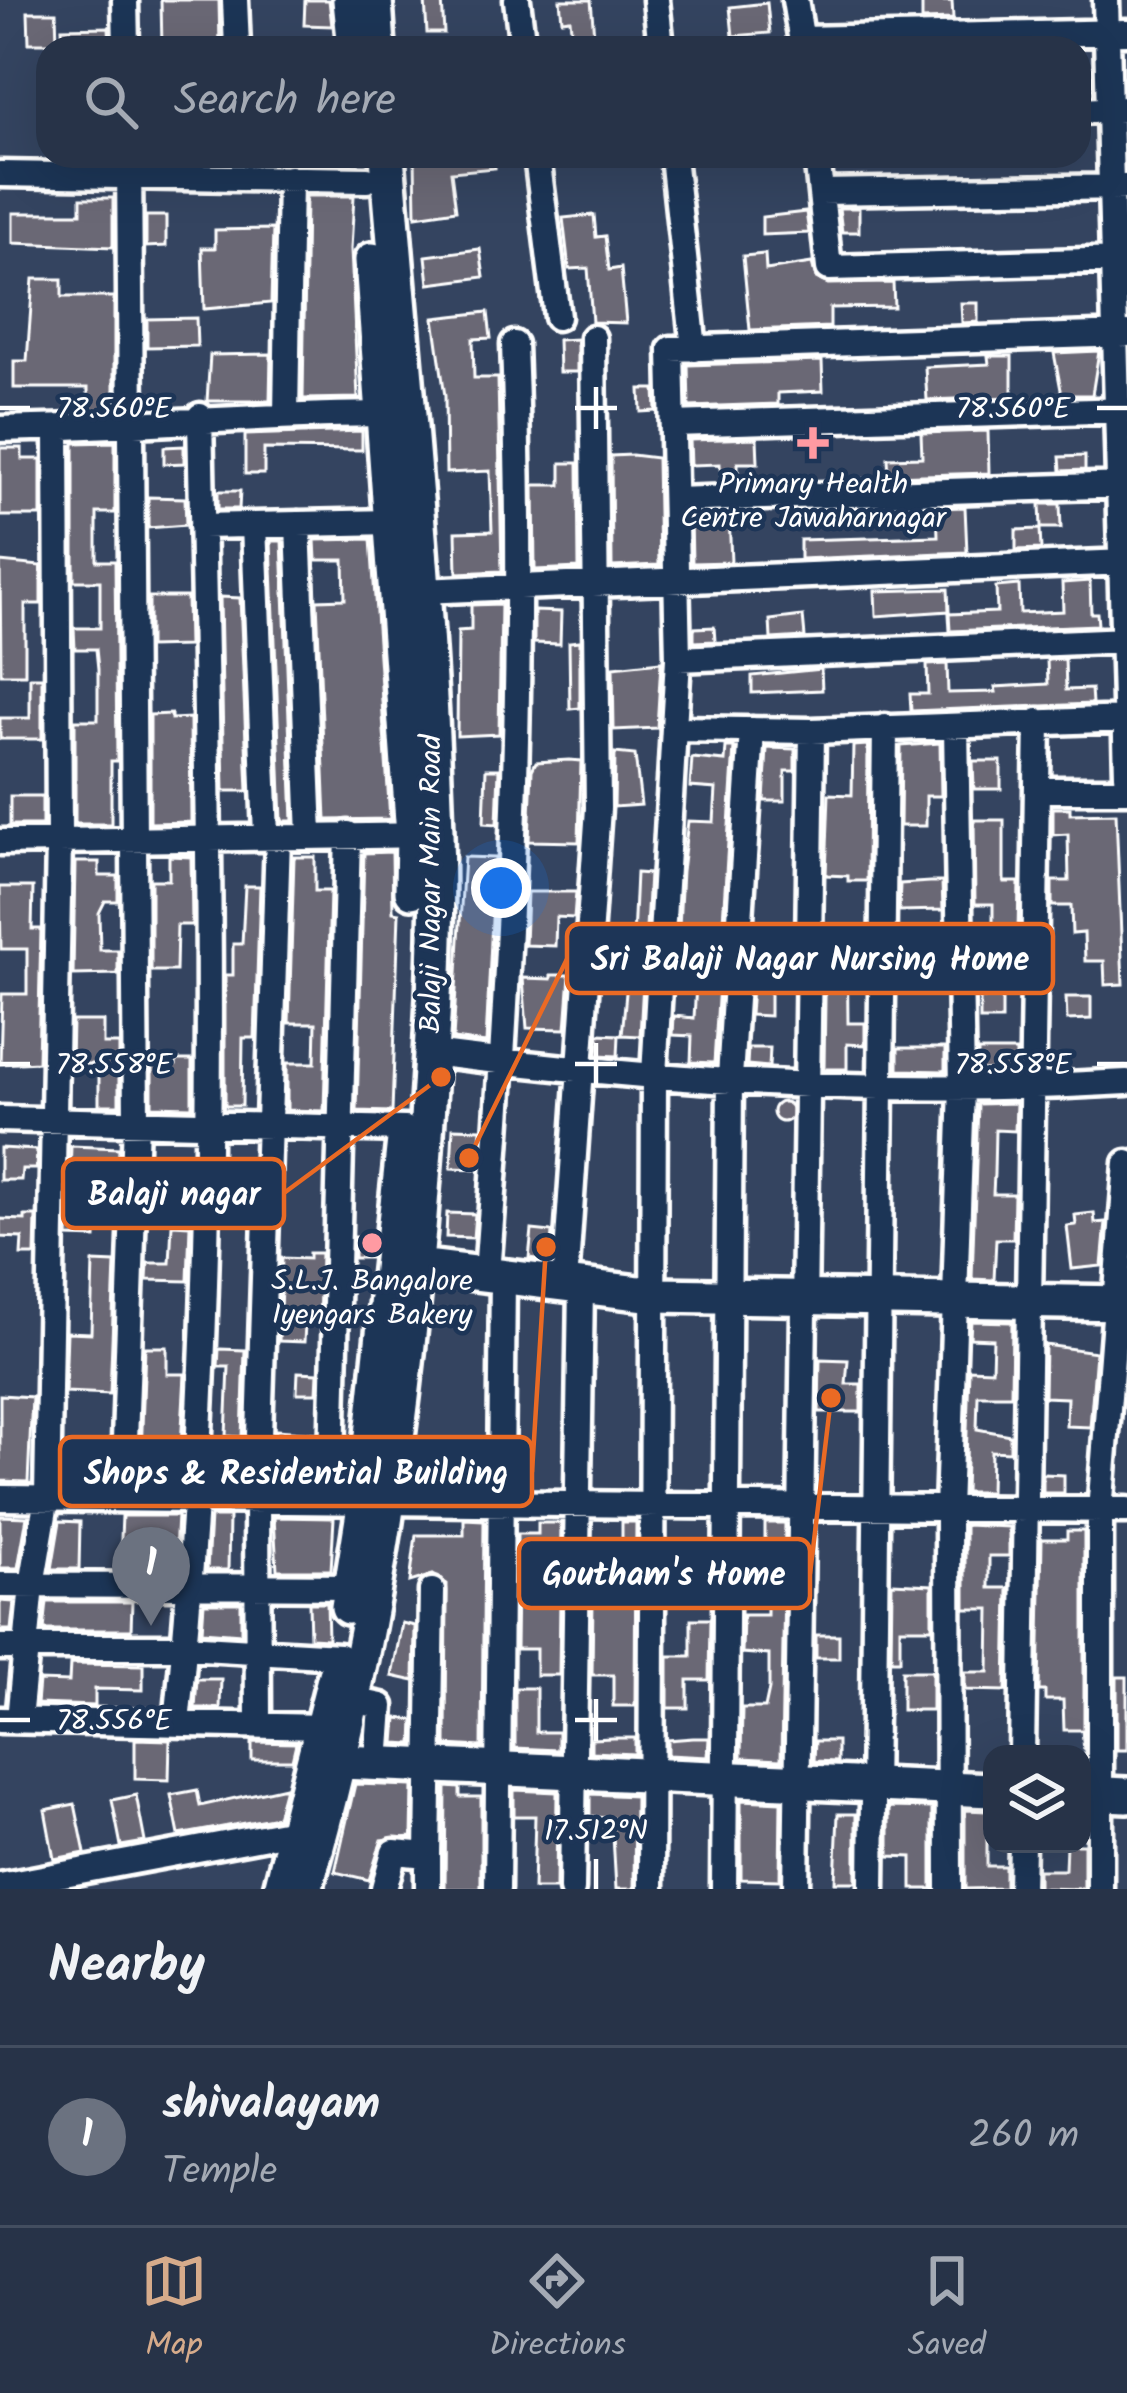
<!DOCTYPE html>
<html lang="en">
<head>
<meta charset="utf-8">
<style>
  :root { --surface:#273348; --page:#333f52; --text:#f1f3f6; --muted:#a4aab4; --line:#434e60; --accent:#d6ab8b }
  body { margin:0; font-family:Kalam,sans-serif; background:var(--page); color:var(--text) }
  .controls { position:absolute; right:36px; bottom:36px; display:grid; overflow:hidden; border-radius:24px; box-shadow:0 12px 48px #0002 }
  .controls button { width:108px; height:108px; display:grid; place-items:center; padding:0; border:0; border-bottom:3px solid var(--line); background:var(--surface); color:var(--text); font:60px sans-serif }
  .you { position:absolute; left:501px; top:888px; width:42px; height:42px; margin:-30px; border:9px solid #fff; border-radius:50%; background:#1a73e8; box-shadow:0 0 0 18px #1a73e833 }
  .badge { display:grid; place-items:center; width:78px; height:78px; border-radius:50%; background:var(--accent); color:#fff; font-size:39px; font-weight:700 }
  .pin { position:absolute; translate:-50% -99px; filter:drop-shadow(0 3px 6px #0008) }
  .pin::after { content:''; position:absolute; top:63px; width:42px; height:36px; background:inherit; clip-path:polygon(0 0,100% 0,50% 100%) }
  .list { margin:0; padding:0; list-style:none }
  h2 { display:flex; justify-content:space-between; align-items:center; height:156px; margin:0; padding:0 48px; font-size:51px }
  h2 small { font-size:39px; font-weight:400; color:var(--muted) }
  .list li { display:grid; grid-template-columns:78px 1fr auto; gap:36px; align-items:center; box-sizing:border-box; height:180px; padding:0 48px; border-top:3px solid var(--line) }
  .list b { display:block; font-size:45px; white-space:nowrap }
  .list p { margin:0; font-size:39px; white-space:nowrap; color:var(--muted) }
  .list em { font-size:39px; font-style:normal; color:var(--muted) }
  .icon { flex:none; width:66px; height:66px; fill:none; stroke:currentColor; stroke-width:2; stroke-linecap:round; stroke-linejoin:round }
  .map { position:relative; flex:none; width:1127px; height:1889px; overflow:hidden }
  .search { position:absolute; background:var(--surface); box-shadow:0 12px 48px #0002; left:36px; right:36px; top:36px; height:132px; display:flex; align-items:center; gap:30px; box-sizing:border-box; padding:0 42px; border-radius:36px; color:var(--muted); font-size:45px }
  .sheet { height:336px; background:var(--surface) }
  nav { display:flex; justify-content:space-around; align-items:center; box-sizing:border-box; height:168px; border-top:3px solid var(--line); background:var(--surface); font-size:33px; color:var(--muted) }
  nav a { display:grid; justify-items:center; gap:6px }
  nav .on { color:var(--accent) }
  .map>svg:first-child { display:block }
  .building { fill:#6a6774; stroke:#fff; stroke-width:3 }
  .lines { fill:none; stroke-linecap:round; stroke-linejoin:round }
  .street-casing { stroke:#fff; stroke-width:33 }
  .secondary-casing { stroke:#fff; stroke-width:42 }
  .street { stroke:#1d3557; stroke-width:24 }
  .secondary { stroke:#1d3557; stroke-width:33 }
  .ticks { fill:none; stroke:#fff; stroke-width:4.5 }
  .poi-dot { fill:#ff9aa2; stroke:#1d3557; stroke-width:4.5 }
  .labels { text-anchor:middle; stroke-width:9; stroke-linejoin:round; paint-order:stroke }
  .poi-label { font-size:30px; fill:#fff; stroke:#1d3557 }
  .street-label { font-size:30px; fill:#fff; stroke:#1d3557 }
  .ticks-label { font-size:30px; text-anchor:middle; fill:#fff; stroke:#1d3557; stroke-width:9; stroke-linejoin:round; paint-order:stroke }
  .leader { fill:none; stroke:#ea6a24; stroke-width:4.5 }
  .callout-dot { fill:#ea6a24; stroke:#1d3557; stroke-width:4.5 }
  .callout { fill:#1d3557; stroke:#ea6a24; stroke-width:4.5 }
  .callout-label { font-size:33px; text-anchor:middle; font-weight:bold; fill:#fff }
</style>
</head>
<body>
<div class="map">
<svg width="1127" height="1889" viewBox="0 0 1127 1889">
  <rect width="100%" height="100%" fill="#344460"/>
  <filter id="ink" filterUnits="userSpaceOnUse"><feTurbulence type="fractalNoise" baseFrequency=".00833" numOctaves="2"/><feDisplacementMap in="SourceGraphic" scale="24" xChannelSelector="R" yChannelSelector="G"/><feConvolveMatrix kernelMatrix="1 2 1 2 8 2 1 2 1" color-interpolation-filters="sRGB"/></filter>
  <g filter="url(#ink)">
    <path class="building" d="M161,0H219L220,48H162Z
      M305,0H329L332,26L304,25Z
      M425,0H442L444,33H427Z
      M560,0H591L595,48H573L570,19L562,20Z
      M952,1L953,19L922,20V2Z
      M767,3L770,33L733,36L730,7Z
      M28,12H56L57,43H29Z
      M109,27L110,48H63L62,28Z
      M301,156H353L352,163L301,162Z
      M415,156H494L495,168L451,172L456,210L416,216Z
      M306,196H354L351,249L358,398L303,399Z
      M81,198H113V247L13,243V213H81Z
      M839,208H859V232H842Z
      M806,212L809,233L762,235V217Z
      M594,215L596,237L605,236L609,270L621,268L626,323L592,322L588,268L569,269L563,218Z
      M146,216H166V246L146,247Z
      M273,229L271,303L204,309L202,248H215V230Z
      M480,249L484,277L429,284L426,256Z
      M765,254L766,270L812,263L816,278L828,284L893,283L894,307L830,308V327L750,330L743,256Z
      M33,279H62V297H114V409L88,410V388H14V361H27Z
      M961,303H978V322L962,323Z
      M488,312L491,338L473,339L474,378H498L502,571L457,573L456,532L492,531L490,471L446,473L445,396L434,318Z
      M196,318L197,346L147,347V319Z
      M577,339V372H559L558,340Z
      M1099,351L1092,395H1062L1054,353Z
      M271,354L270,401H207L210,355Z
      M988,356H1012V397L927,400L925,367L989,364Z
      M822,361L823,391L778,393V404L689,407L688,365Z
      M640,389H655L656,411L641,412Z
      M362,431V450L264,449V474H245V435Z
      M988,431L989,473L889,476L888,458L922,457L921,433Z
      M757,438L758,463H738V481L721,482L720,464L691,465L690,440Z
      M115,442V513H97V561H115L117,761H111V824H75V720H98V669L96,649H75L74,628H100V581H74V443Z
      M184,446V463L164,464V447Z
      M0,448H22V459H41V516H0Z
      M632,455L657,458L659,565L612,567L611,456Z
      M1085,456V470L1061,471L1060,457Z
      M561,463H578L579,568L535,570L534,485H561Z
      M218,491H240L239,509H218Z
      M148,497L185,498L186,525L148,528Z
      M1040,504H1060L1061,528H1041Z
      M965,507L967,552L800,559V540L938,536L937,508Z
      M729,515L731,562L692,563L691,516Z
      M1040,529L1041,549L1016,550V530Z
      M371,539L390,819L326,820L317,600L345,599L344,560H316L315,540Z
      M271,541H282L293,821H282Z
      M0,562L41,566V604H25V674H1Z
      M1090,581L1091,613H1097L1098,625L950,631L949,614L997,612L996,587L1019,585L1020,613L1063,611L1062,583Z
      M948,589L949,611L876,616L875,591Z
      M149,597H187L188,646L149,647Z
      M220,597L240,598L248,791H224Z
      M501,604L499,734L457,736L458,631L471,630V605Z
      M534,611L561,612L560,644L534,643Z
      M803,616L805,637L771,639L770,620Z
      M714,627L715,641L694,642V628Z
      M580,641V708L570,709L569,642Z
      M1065,659L1066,690L1091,689L1092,704L911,711L910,694H928L927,665L947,664L948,693L996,692L995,687L1048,684L1047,660Z
      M661,662L657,728L614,730L613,667Z
      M821,669L822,690L752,693V676Z
      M30,677H42V739H0V718H30Z
      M171,714V719L190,718L191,822L150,823V715Z
      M940,743L941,796H926V826H900L901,746Z
      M868,745L867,881H848V876L826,875L829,794L852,795L853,746Z
      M726,747H734L714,1063L691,1062L692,1036L673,1035L674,1016L694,1018L696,984L676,983L682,871L688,821L714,822L716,789L690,787L692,758L725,761Z
      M767,748L795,749V771H785V801H764Z
      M615,753L635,755L641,805L614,807Z
      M569,760L581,761L579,842L529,841L532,770L536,762Z
      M973,761H1001V789H974Z
      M486,769H499L497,824L484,823Z
      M10,796H42V825H10Z
      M1053,808H1070V814L1116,813L1123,984L1105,985L1104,961H1085L1084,933L1072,934L1071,906H1052V881H1069L1068,834L1053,835Z
      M974,820H1004V882H1019L1017,982H1001V935H993V904H975Z
      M392,852L393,912L399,913L392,1112L357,1111L364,853Z
      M169,856L191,857L192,925H177L176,971H151V880H169Z
      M294,857H315V891H330L324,1111L287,1110V1063H315L316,1023H289Z
      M464,857L495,858L486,1043L453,1039Z
      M75,862H99V876H118V901H105L99,913L100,950H118V974L73,975Z
      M636,873L649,874L640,1036L622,1035L627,982L605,980L606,958L632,960Z
      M930,882H942L943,910L899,911L900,884Z
      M245,886H260L255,1038H243L242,1106H225V975H233V944H242Z
      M0,887H33L32,929H41L38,1062L0,1064L2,994H27V949H1Z
      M527,892H576L574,918L556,917L555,946L525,945Z
      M826,931H847L848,1023H865V1045L847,1044V1069H824Z
      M771,942H793L792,991L770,990V1016L750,1015L753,970L771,971Z
      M551,975H570L566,1029L527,1028L523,978L551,979Z
      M1066,997H1091V1019L1067,1020Z
      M980,998H1002V1020H980Z
      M72,1021H103V1044H119V1105H99V1064H71Z
      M599,1034L619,1035L618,1056L597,1055Z
      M748,1048H770L769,1067L747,1065Z
      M898,1048H945V1071L898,1070Z
      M978,1051H1016V1070L978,1071Z
      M176,1060H192V1107L152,1106V1064L176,1065Z
      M773 1112a10 10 0 1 1 20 0a10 10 0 1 1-20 0Z
      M1016,1103L1015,1131L995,1130L994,1174L993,1194H1014L1013,1239H996L994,1280L972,1279L978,1104Z
      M453,1128L481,1129L478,1169L451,1168Z
      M71,1146L119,1148L116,1213L97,1212L96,1238L68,1237Z
      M0,1148L37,1150L36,1169H22L21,1180H0Z
      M447,1213L475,1214L473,1238L446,1237Z
      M1094,1213L1095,1223L1106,1222L1102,1266L1072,1269L1067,1226L1076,1225L1075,1215Z
      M25,1216H36L35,1255H21L22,1238L0,1237V1219L25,1220Z
      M172,1224L190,1225L188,1281L147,1280L148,1263H170Z
      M532,1230L552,1232L550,1261L529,1258Z
      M354,1237L372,1238L370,1258H354Z
      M309,1253H321L319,1325L305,1324L304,1342L279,1341L282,1258L309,1259Z
      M93,1262L115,1263L110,1394L65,1392L67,1332L91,1333Z
      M971,1321L1012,1322L1011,1395H978L977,1429L1010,1435V1452L991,1451L990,1492H965L969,1369L992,1370L993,1339L970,1338Z
      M1045,1345L1096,1352L1090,1427L1066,1426L1067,1398L1044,1397Z
      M145,1347H167V1374H185L179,1483H140Z
      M219,1349L245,1350L242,1437L226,1436L229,1367H218Z
      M820,1359L848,1360L846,1384H861V1412H819Z
      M298,1372L318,1373L317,1393H297Z
      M0,1395L32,1397L28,1482L0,1481Z
      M276,1430L316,1433L315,1485L274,1484Z
      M1043,1474L1064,1475V1493H1043Z
      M0,1516L27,1517L18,1568H0Z
      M122,1516H177L174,1569L120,1561Z
      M210,1517H229L228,1570H207Z
      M274,1517L334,1518L331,1570H277Z
      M464,1519L484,1520L482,1747L446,1745L447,1584L433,1575L410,1582L416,1535H464Z
      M60,1521L80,1522L79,1569H52Z
      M622,1522H636L635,1706H613V1675H592L593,1598H614V1578H622Z
      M538,1523H561L559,1675H536V1649H516L517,1581H537V1549H517V1534H538Z
      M765,1523H785L781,1760L741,1758L742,1708H765L769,1689V1655L742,1653L743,1615H767V1582H743V1562H765Z
      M965,1525L1009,1527V1556H989V1588H1008L1006,1691L965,1690V1672H989L990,1609H965Z
      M1067,1531H1084V1750L1082,1730H1064L1063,1700H1045V1691H1039L1042,1539H1067Z
      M892,1583L932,1585V1628H900V1660H891Z
      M0,1601L14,1602L11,1630H0Z
      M47,1602H132L131,1630H44Z
      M204,1603H241V1634L202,1631Z
      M309,1603H327L328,1639L310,1638Z
      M691,1619H710L709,1680H688V1708H668V1656H691Z
      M402,1623L415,1626L414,1681L392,1676Z
      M816,1635H839V1658H816Z
      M70,1664L143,1665V1690L95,1689V1706L37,1704L39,1681L69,1682Z
      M902,1671H932V1710H902Z
      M1117,1677H1127V1750H1117Z
      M197,1679H221L220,1708H195Z
      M515,1688H536V1732H558V1750L515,1748Z
      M397,1718L414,1720L413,1744L395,1743Z
      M613,1738H635V1754L591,1752V1739Z
      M693,1738H709L708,1757L668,1755V1740Z
      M135,1739L170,1740L169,1780L135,1779Z
      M815,1741H837V1762L814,1761Z
      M252,1742L296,1743L292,1760H252Z
      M355,1784L413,1786L412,1837L382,1840L369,1880L335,1872Z
      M285,1787L277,1817L179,1835L171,1795L197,1790L200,1806Z
      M446,1787L460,1788V1797H481V1889H445Z
      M514,1790L557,1792L556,1889H533L535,1816H514Z
      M590,1794L635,1796L634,1889H616L612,1818L590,1817Z
      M136,1795L145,1842L121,1846L112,1800Z
      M741,1800L781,1802L780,1880L741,1879Z
      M75,1804L85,1853L54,1859L45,1810Z
      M889,1807L932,1808V1889H912V1857L889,1856Z
      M965,1810L987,1811V1866H1005V1888L965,1889Z
      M838,1814H856V1882H835Z
      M1066,1844H1084V1889L1038,1888V1870H1065Z"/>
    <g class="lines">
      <defs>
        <path id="street" d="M125,0L126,48
          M235,0L237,48
          M517,0L523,48
          M656,0L661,48
          M795,0L803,48
          M1106,0L1127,775
          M802,39L1127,32
          M1079,111L1127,109
          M537,156L557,317
          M673,156L694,349
          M817,156L829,268L1125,260
          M0,174L367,180
          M821,192L1125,187
          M286,415L290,178
          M673,424L1127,410
          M0,429C128,427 255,415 383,414
          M675,500L1127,485
          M298,524L310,836
          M254,525L266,836
          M202,526L391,522
          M421,591L1127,562
          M678,659L1127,640
          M676,729L812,731L1127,719
          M1038,790H1127
          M0,842L429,835
          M431,1053C660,1082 896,1096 1127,1082
          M0,1119L405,1129
          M565,1284L598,808L593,338
          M0,1498L1127,1510
          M123,1499L136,1121L129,156
          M331,1501L348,834
          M0,1585L351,1587
          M0,1647H185L339,1656
          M353,1700L381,1706L377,1763
          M0,1720L324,1727
          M19,1720L32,1585L47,1497L59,840L57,428
          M177,1723C222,1288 209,852 200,416
          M258,1723L257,1499L278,837
          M1022,1754L1038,721
          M428,1855L432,1591
          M0,1886L299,1830
          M384,1889L394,1852L428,1855V1889
          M497,1889L503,1276L487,1273C511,963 526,655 514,344
          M572,1889L581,1285
          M651,1889L654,1075L678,659L671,349L1127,334
          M724,1889L730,1078L752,730
          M796,1889L812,731
          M872,1889L885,727
          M949,1889L948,1510L962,1087L956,726
          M1021,1889L1022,1844
          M1100,1889V1512L1127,1163"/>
        <path id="secondary" d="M350,0L355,48
          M375,0L378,48
          M372,260L413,835L412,891
          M417,1266L655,1295L1127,1303
          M348,1607L365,1500L404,1140
          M342,1762L992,1790
          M1082,1793L1127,1795
          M281,1889L335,1675
          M305,1889C375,1648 408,1399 425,1149C432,1045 439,938 436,833C429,607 405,381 387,156"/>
      </defs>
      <use href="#street" class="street-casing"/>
      <use href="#secondary" class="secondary-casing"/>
      <use href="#street" class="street"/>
      <use href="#secondary" class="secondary"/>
    </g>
  </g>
  <path class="ticks" d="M596,387V429M0,408H30M575,408H617M1097,408H1127M596,1043V1085M0,1064H30M575,1064H617M1097,1064H1127M596,1699V1741M0,1720H30M575,1720H617M596,1859V1889"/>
  <g class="poi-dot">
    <path d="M807 425h12v12h12v12h-12v12h-12v-12h-12v-12h12z"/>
    <circle cx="372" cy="1243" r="12"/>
  </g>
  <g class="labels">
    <g class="poi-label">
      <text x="813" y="493">Primary Health<tspan x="813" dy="34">Centre Jawaharnagar</tspan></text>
      <text x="372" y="1290">S.L.J. Bangalore<tspan x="372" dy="34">Iyengars Bakery</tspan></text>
    </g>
    <g class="street-label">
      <text transform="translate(430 884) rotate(-90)" y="10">Balaji Nagar Main Road</text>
    </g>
  </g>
  <g class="ticks-label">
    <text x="1013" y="418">78.560°E</text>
    <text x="114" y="418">78.560°E</text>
    <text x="1013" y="1074">78.558°E</text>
    <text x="114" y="1074">78.558°E</text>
    <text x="114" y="1730">78.556°E</text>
    <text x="596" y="1840">17.512°N</text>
  </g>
  <path class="leader" d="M469 1158L567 959M441 1077L284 1193M546 1247L532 1472M831 1398L810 1574"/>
  <g class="callout-dot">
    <circle cx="469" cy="1158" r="12"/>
    <circle cx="441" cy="1077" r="12"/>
    <circle cx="546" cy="1247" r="12"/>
    <circle cx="831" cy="1398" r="12"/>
  </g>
  <g class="callout">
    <rect x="567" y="924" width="486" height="69" rx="12"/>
    <rect x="63" y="1159" width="221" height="69" rx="12"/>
    <rect x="60" y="1437" width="472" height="69" rx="12"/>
    <rect x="519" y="1539" width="291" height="69" rx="12"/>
  </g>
  <g class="callout-label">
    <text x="810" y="970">Sri Balaji Nagar Nursing Home</text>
    <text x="174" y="1205">Balaji nagar</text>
    <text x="296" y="1484">Shops &amp; Residential Building</text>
    <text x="664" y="1585">Goutham's Home</text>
  </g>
</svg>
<div class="controls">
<button><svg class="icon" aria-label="layers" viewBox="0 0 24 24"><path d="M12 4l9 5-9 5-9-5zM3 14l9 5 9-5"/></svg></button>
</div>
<div class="you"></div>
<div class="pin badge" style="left:151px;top:1626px;background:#6b7280">1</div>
<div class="search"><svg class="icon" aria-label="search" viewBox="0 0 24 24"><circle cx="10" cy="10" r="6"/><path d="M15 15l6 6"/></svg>Search here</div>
</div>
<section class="sheet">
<h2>Nearby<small></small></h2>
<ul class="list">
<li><span class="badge" style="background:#6b7280">1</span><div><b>shivalayam</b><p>Temple</p></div><em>260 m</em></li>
</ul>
</section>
<nav>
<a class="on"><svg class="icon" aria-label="map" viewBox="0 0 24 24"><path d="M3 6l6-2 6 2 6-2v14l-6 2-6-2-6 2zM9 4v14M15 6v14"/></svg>Map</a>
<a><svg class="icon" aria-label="directions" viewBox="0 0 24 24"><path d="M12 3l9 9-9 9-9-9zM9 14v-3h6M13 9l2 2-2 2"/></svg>Directions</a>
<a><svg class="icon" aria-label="saved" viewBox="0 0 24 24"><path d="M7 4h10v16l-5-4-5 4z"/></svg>Saved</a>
</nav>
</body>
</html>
